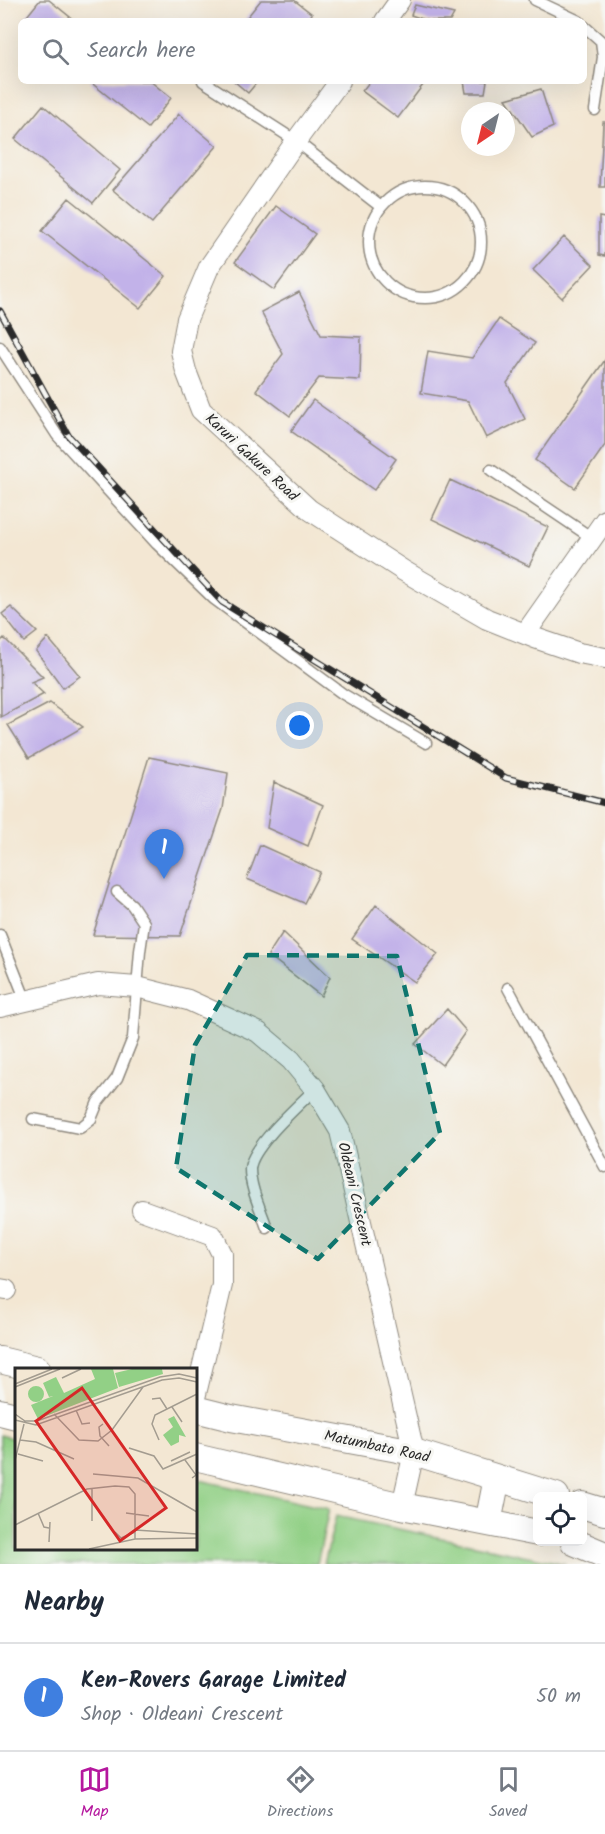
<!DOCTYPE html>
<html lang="en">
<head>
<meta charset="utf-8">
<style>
  :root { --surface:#fff; --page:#f6f6f7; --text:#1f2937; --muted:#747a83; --line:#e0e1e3; --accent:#b5179e }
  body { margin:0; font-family:Kalam,sans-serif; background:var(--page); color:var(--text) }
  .controls { position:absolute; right:18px; bottom:18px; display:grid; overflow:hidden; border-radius:9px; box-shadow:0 6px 24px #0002 }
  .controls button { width:54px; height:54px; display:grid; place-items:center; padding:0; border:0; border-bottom:2px solid var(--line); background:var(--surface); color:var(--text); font:30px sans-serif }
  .compass { position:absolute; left:461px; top:102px; width:54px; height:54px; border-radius:50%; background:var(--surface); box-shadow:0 6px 24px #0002; rotate:215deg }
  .you { position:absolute; left:300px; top:726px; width:21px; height:21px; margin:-15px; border:4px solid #fff; border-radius:50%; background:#1a73e8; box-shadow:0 0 0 9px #1a73e833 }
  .badge { display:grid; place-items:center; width:39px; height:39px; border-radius:50%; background:var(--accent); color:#fff; font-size:20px; font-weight:700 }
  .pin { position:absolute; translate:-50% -50px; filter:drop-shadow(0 2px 3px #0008) }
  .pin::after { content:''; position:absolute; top:32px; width:21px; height:18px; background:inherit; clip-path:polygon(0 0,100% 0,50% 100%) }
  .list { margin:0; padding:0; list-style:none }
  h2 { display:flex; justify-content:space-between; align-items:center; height:78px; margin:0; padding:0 24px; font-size:26px }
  h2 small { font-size:20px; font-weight:400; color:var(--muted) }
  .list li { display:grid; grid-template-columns:39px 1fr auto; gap:18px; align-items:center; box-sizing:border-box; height:108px; padding:0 24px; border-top:2px solid var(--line) }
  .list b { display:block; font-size:22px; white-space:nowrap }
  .list p { margin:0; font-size:20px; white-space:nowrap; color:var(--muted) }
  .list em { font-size:20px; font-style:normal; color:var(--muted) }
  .icon { flex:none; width:33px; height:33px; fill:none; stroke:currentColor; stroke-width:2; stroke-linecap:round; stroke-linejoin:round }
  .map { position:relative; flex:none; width:605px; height:1564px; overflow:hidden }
  .search { position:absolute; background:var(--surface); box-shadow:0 6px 24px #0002; left:18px; right:18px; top:18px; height:66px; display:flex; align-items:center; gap:15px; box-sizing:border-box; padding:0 21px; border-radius:9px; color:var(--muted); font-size:22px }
  .sheet { height:186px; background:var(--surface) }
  nav { display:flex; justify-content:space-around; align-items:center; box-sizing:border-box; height:84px; border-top:2px solid var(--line); background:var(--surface); font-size:16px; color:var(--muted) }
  nav a { display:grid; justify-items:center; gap:3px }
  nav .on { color:var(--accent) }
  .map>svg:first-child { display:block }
  .green { fill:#92d086; stroke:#5e7e58; stroke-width:1.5 }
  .building { fill:#c2b2e9 }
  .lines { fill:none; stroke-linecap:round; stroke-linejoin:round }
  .service-casing { stroke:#8f897f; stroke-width:13 }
  .minor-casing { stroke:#8f897f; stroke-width:22 }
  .tertiary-casing { stroke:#8f897f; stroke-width:28 }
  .service { stroke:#fff; stroke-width:10 }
  .minor { stroke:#fff; stroke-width:20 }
  .tertiary { stroke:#fff; stroke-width:26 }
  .rail-casing { stroke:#2b2b2b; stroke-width:7 }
  .rail { stroke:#f6f6f2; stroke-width:4.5; stroke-dasharray:14; stroke-linecap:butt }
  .marked { fill:#0f766e; fill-opacity:0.2; stroke:#0f766e; stroke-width:4.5; stroke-dasharray:12 8; stroke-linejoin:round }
  .labels { text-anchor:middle; stroke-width:6; stroke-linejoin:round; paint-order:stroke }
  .street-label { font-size:15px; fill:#2b2b2b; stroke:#f6f6f2 }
  .inset-road { fill:none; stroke:#a39c90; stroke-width:1.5 }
  .view { fill:#d62828; fill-opacity:0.15; stroke:#d62828; stroke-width:3 }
  .inset-edge { fill:none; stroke:#2b2b2b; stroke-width:3 }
</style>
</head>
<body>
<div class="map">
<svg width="605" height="1564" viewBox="0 0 605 1564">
  <rect width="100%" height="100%" fill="#f6f6f2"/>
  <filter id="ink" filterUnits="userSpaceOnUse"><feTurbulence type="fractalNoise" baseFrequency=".0167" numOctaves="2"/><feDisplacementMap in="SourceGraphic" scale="12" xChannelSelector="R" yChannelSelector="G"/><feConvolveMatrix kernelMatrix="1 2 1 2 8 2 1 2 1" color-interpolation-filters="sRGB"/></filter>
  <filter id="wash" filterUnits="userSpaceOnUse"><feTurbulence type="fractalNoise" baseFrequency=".008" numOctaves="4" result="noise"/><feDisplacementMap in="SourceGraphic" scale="24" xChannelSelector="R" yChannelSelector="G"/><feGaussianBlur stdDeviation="1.35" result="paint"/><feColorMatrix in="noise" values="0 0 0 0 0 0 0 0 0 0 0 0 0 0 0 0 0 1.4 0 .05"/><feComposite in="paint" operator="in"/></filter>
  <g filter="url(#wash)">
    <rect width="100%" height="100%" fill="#f3e7d3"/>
    <path class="green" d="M0,1435L16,1439V1548H195V1479L329,1509L317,1564H0Z
      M336,1516L566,1564H324Z"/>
    <g id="blocks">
      <path class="building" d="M40,0H49L75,21H23Z
        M261,0H294L312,14L307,21H244Z
        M415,5L454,14L450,21H428L411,15Z
        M89,81H150L171,98L148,128Z
        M234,81H258L248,93Z
        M370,81H426L398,118L362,91Z
        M464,81H487L485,93H466Z
        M541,89L553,127L532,137L506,99Z
        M43,105L120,170L93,203L15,139Z
        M179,114L217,146L152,223L113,190Z
        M603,122H605V187H600Z
        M69,198L166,276L140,308L42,231Z
        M276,206L315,234L274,290L235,262Z
        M599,217L605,218V256L599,255Z
        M564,237L593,265L562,298L533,270Z
        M299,292L321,335L361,337L360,380L319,378L290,416L256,390L283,354L261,312Z
        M499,319L535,343L507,383L525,419L486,438L468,401L421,393L428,351L472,358Z
        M605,360V445L575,488L535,460Z
        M313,400L396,459L374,490L291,431Z
        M450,480L548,527L529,566L432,519Z
        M11,607L37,632L24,642L2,614Z
        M4,638L43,677L31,682L44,694L1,717L0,642Z
        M48,638L80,676L63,688L36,651Z
        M50,703L83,727L29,758L8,725Z
        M149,757L228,773L223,809L180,936L93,935Z
        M274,782L323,805L308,846L267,828Z
        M260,845L320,872L304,903L247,879Z
        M376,905L438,954L415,982L352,939Z
        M283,932L330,977L321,996L268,955Z
        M447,1009L466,1031L442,1065L415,1044Z"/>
    </g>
  </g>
  <g filter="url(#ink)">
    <use href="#blocks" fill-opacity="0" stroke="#8f897f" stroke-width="1.5"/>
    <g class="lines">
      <defs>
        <path id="service" d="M535,0L579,21
          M584,26L601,41L603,57L595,110
          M203,81L296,141L381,207
          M369 242a56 56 0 1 1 112 0a56 56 0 1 1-112 0Z
          M0,347L57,435L157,544L214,599L343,694L426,743
          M491,470L592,538
          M0,935L26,1001
          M508,988L605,1167
          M33,1119L80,1128L91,1119L98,1102L117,1078L133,1038L140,951L144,923L132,905L117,892
          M267,1228C261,1210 250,1188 250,1169C251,1147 299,1105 315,1089"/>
        <path id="minor" d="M385,21L400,0
          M340,81L296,141L209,267L187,319L181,351L186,371L201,410L310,510L404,571L487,619L535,638L579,653L605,658
          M525,634L605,520
          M0,1007L98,984L137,987L188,1000L258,1032L291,1060L315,1089L340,1131L414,1452L402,1506
          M142,1210L213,1236L222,1254V1285L195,1398
          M0,1289L6,1290"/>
        <path id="tertiary" d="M0,1360L37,1369
          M195,1409L231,1418L414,1452L556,1496
          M0,1412L16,1416
          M195,1457L402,1506L538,1533
          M582,1505L605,1512
          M488,1523L497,1478
          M574,1542L605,1555"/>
      </defs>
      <use href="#service" class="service-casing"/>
      <use href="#minor" class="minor-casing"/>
      <use href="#tertiary" class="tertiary-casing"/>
      <use href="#service" class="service"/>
      <use href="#minor" class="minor"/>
      <use href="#tertiary" class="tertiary"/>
      <defs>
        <path id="rail" d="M0,311L68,435L222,602L506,778L605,803"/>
      </defs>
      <use href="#rail" class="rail-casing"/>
      <use href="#rail" class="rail"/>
    </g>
  </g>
  <path class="marked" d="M247,955L397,956L440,1133L318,1259L176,1168L195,1045Z"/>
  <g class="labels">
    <g class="street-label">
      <text transform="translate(252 457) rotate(43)" y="5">Karuri Gakure Road</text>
      <text transform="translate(355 1194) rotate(77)" y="5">Oldeani Crescent</text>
      <text transform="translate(377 1446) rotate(12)" y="5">Matumbato Road</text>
    </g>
  </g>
  <g transform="translate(15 1368)">
    <rect width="182" height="182" fill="#f3e7d3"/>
    <path d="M76,1H98L103,20L23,51L16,37L38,28L34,29L28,15L41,9L49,25L80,11ZM117,1H147L148,6L104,19L100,5ZM13 26a8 8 0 1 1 16 0a8 8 0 1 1-16 0ZM159,48L171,69L164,67V74L156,78L148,67L158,59L153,51Z" fill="#92d086"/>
    <path class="inset-road" d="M47,10L66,1M0,16L37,1M0,19L45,1M137,31L145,30L152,41M157,39L167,54M61,42L67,56L75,55M0,46L10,53H22L145,9L164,6L182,10M39,46L64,72L83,73L97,62L128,19M0,52L21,57L147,12L164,10L182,14M88,56L84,59L85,68L94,78M5,72L21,74L59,91M144,72L137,56L140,47L182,26M114,80L139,88L148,101L182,86M3,86L28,93M0,92L9,56M170,92L181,107L177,110M156,93L175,84M78,106L123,110L182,144M23,145L29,159L34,160M111,145L134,148M77,153V120M0,157L72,121L100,118L114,119L120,126V171M120,162L182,166M100,164L106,170L120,164M34,174L35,154M74,181L120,171L182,170"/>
    <path class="view" d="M67,20L151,140L105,173L21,53Z"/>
    <rect width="182" height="182" class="inset-edge"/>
  </g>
</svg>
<div class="controls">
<button><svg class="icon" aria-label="locate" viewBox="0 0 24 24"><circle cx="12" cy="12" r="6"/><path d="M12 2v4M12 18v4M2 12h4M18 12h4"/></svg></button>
</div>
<svg class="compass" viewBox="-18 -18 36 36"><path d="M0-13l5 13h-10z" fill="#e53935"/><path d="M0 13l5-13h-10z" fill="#747a83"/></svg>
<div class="you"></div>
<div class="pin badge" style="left:164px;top:879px;background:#3f7fe0">1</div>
<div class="search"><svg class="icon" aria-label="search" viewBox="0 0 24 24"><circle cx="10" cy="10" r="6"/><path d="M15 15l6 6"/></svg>Search here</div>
</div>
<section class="sheet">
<h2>Nearby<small></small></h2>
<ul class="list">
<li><span class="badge" style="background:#3f7fe0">1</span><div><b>Ken-Rovers Garage Limited</b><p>Shop · Oldeani Crescent</p></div><em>50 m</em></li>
</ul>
</section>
<nav>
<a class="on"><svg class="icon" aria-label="map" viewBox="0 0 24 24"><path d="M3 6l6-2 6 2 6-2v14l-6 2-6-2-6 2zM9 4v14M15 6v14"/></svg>Map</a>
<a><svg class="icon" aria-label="directions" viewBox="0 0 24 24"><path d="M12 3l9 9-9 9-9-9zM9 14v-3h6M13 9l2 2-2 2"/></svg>Directions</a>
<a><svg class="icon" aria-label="saved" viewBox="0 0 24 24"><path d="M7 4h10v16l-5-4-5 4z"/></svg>Saved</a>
</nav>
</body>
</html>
